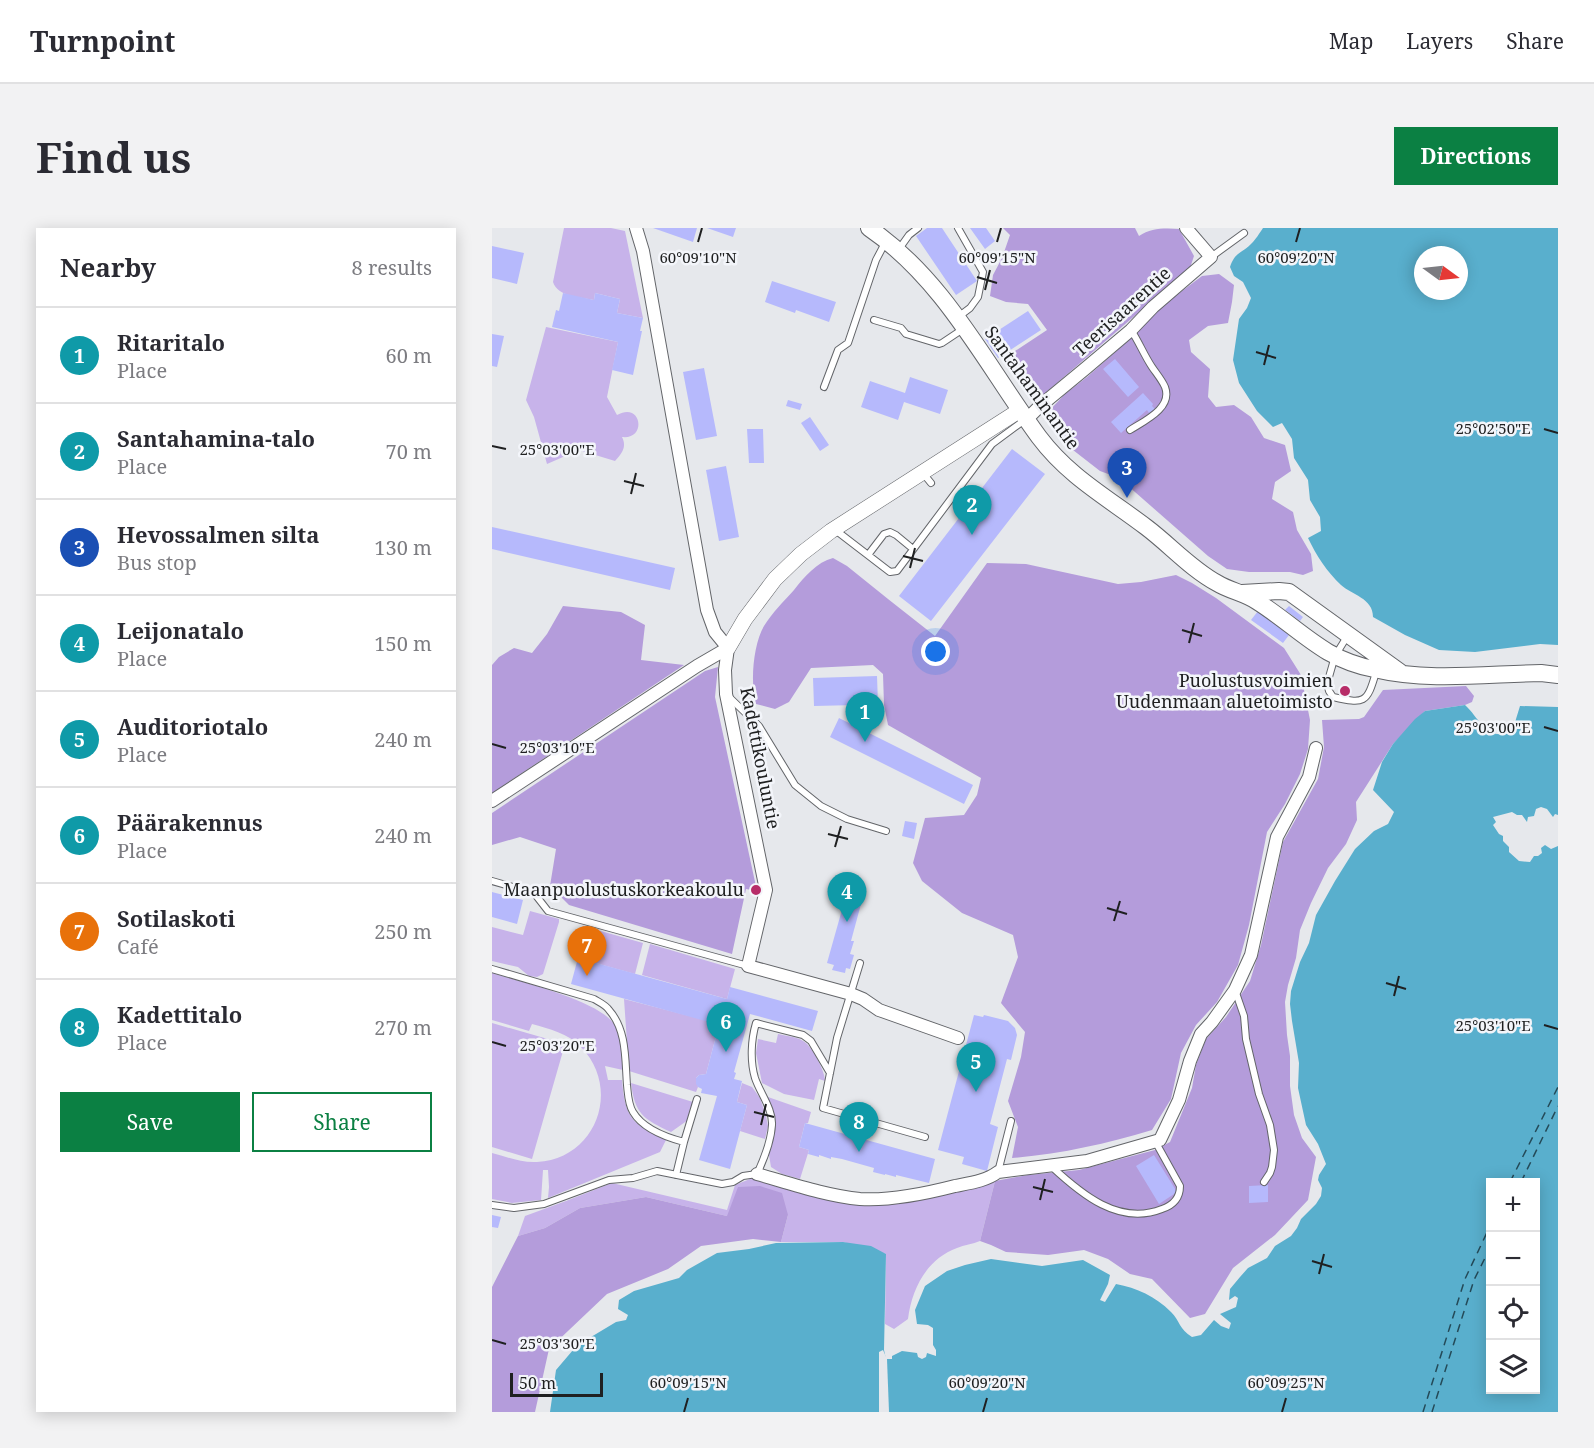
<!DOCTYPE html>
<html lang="en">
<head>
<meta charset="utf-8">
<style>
  :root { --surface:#fff; --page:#f2f2f3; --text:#2b2b33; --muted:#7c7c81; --line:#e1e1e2; --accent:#0b8043 }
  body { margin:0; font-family:"Noto Serif",serif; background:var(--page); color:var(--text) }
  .controls { position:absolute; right:18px; bottom:18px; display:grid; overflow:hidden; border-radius:0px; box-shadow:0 3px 15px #0003 }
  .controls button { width:54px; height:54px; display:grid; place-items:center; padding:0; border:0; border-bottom:2px solid var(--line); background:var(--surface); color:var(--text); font:30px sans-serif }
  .compass { position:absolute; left:922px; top:18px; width:54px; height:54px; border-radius:50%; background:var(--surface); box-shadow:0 3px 15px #0003; rotate:105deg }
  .scale { position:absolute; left:18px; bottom:15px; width:93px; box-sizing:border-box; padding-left:6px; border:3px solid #1f2021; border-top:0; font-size:16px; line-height:21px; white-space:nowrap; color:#1f2021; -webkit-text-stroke:4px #f3f5fa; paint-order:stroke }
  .you { position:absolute; left:444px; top:424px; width:21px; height:21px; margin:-15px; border:4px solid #fff; border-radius:50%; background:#1a73e8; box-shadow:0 0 0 9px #1a73e833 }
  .badge { display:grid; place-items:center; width:39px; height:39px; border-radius:50%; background:var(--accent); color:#fff; font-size:20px; font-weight:700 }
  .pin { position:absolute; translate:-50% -50px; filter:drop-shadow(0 2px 3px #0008) }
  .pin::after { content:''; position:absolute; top:32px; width:21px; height:18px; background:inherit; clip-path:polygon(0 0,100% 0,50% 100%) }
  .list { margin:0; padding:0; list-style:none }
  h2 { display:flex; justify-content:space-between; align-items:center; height:78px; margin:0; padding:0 24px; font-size:26px }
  h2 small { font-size:20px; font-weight:400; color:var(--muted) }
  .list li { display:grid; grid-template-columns:39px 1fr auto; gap:18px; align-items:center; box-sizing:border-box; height:96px; padding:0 24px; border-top:2px solid var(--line) }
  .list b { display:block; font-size:22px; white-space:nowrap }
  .list p { margin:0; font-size:20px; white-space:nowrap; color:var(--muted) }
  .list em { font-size:20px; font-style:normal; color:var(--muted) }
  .actions { display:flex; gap:12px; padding:18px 24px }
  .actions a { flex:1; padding:14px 0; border:2px solid var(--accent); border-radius:0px; text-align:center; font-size:21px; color:var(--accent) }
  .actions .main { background:var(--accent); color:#fff }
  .icon { flex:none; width:33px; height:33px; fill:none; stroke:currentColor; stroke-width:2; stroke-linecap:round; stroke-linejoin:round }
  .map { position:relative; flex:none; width:1066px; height:1184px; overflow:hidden; border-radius:0px }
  header { display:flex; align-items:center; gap:36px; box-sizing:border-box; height:84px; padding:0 30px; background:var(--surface); border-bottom:2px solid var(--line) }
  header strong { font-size:28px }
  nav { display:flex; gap:33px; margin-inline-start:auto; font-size:21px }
  .intro { display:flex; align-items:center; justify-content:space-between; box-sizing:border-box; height:144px; padding:0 36px }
  h1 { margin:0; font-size:42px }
  .button { padding:15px 27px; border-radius:0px; background:var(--accent); color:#fff; font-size:21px; font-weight:700 }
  main { display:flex; gap:36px; padding:0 36px }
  aside { flex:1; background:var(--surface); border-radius:0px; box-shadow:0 3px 15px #0003 }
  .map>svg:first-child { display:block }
  .green { fill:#c7b3ea }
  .forest { fill:#b49cdb }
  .water { fill:#59afcd; fill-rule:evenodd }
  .pier { fill:#e6e8ec }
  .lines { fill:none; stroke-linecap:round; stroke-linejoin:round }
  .ferry { stroke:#244a58; stroke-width:1.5; stroke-dasharray:8 6; stroke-linecap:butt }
  .building { fill:#b6b9fc }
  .service-casing { stroke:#636569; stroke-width:8 }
  .minor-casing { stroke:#636569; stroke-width:14 }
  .tertiary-casing { stroke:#636569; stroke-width:16 }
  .secondary-casing { stroke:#636569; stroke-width:18 }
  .service { stroke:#fff; stroke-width:6 }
  .minor { stroke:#fff; stroke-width:12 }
  .tertiary { stroke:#fff; stroke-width:15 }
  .secondary { stroke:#fff; stroke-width:16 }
  .ticks { fill:none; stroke:#1f2021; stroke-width:2 }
  .poi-dot { fill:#b72c68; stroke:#f3f5fa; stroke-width:2 }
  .labels { text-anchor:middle; stroke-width:5; stroke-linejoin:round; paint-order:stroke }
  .street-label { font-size:18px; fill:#1f2021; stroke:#f3f5fa }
  .poi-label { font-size:18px; fill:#1f2021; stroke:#f3f5fa; text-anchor:end }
  .ticks-label { font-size:15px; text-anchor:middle; fill:#1f2021; stroke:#f3f5fa; stroke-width:5; stroke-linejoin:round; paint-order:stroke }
</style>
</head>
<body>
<header>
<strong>Turnpoint</strong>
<nav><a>Map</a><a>Layers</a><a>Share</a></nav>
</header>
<div class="intro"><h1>Find us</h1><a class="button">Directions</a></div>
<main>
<aside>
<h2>Nearby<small>8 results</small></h2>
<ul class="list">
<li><span class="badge" style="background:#0f9aa8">1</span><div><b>Ritaritalo</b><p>Place</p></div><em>60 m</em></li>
<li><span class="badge" style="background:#0f9aa8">2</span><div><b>Santahamina-talo</b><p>Place</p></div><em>70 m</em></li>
<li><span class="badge" style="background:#1a4fb4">3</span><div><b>Hevossalmen silta</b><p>Bus stop</p></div><em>130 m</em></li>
<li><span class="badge" style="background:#0f9aa8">4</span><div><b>Leijonatalo</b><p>Place</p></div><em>150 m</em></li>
<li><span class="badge" style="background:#0f9aa8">5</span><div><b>Auditoriotalo</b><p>Place</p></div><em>240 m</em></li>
<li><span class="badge" style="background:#0f9aa8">6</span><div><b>Päärakennus</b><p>Place</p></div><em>240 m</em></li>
<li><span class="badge" style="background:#e8710a">7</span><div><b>Sotilaskoti</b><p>Café</p></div><em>250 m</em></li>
<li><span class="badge" style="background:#0f9aa8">8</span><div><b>Kadettitalo</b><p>Place</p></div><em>270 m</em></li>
</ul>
<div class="actions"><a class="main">Save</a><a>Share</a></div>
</aside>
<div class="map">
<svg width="1066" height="1184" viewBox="0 0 1066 1184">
  <rect width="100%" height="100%" fill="#e6e8ec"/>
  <path class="green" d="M72,0H119L133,3L151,90L125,85L128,71L103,65L102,72C88,69 66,69 61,54Z
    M54,99L126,114L115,169L125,187C150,173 155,212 130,209C135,219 130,225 123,233L87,222L55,236L42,189L34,172Z
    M38,683L67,691V694L51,746L45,749L37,748L26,739L0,733V699L31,707Z
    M91,698L151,715L143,746L82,729Z
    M158,716L243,741L235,771L150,747Z
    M0,745C29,754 106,772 122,796C130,808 129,828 131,842L113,838L116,852H130C133,890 140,896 174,912L168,924L56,970L57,959L56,942H51L49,972L20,975L0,971V925C15,929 30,935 45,934C104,931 130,861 89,819C76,805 57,801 40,796L37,803L0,792Z
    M132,771L217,793V790L228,793L214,846L207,847L204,850L206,859L204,864L137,843Z
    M0,795L73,816L40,931L0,919Z
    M286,806C295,808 307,809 314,815C321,821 333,843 333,853L327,851L322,872L292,866L270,855L264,825L266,811L284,815Z
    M139,855L201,874L196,892L179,904C151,891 143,886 139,855Z
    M250,855L260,859L268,870L274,888L276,898L273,911L248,903L255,877L245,874Z
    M276,869L319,884L316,895H313L307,919L317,922L308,951L290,946L279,939L277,927L283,895Z
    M263,949L366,975L503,953L488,1013C481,1016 472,1017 465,1020C435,1031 420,1060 416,1091L402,1101L393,1096L394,1026L351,1014H289L296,987L235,988L154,969L88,980L53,1000L26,1008L33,988L74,973L120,955L235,982L243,957Z"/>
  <path class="forest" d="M511,0H643L647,8C659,0 672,0 687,1L702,28L698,40L543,174L511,131L555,102L536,76L514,74L498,68L501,47L510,30L518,7Z
    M727,46L742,57L740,74L736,95L716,98L697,112L699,124L718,141L716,169L724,179L742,177L759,189L772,210L793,217L799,243L783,254L780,271L801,284L805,302L819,326L821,343L811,347L798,344H757L735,341L716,328L627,250L608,243L581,222L556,193L557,183L573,166L595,149L647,103L666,81L710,48Z
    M341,330L355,338L396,371L443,408L495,335L534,336L626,356L649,354L684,347L700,355L724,370L792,420L809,447L818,492L816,521L808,546L793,576L775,604L757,697L746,737L725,774L704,797L689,825L679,871L660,902C613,916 569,926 520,930L526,899L516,873L529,829L533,804L509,775L526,729L521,707L470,685L430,653L421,635L433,590L472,587L485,567L489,550L396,497L392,477L391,446L381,437L319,440L297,474L283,481L264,476C258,455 261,417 272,398C280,385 292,373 302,362C312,349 325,334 341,330Z
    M71,378L129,384L153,397L149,432L192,437L0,565V437L7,429L22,420L40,425L55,406Z
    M226,439L223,469L265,663L254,661L240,726L77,677L58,658L64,621L28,609L0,617V585L213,443Z
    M974,458L982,468L980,474L973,477L933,483L901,516L864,574L865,592L854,616L836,640L819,675L808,702L804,730L796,757L793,774L795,807L798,828V858L802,887L810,910L824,929L816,972L783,1007L741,1040L713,1086L698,1090L660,1051L638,1046L616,1031L592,1022L556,1027L514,1024L499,1017L488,1013L503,953L536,947L587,942L663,922L678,914L700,860L704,837L714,811L734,789L758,753L769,717L791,614L826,551L832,519L830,492L867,491L872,489L891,462Z
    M268,958L290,965L296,987L289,1014L261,1011L209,1018L176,1041L115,1066L57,1121L43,1184H0V1059L26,1008L53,1000L88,980L154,969L235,988L246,959Z"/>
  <path class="water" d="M771,0H1066V417L1048,416L983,424L947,422L913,407L881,389C881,370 860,367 849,357C835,344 824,327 816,310L829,303L828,289L818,272L816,252L802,230L800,211L790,195L781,199L765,183L747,155L741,132L747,91L755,80L759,70L751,54L742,48L738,39C743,24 749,26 759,16C762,14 769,3 771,0ZM931,27H967V63H931Z
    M973,477C990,493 993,513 1020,504L1028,478L1066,479V587L1063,586L1061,589L1055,581L1049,579L1044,581L1042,588L1036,589L1035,594L1030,587H1025L1020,584L1001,589L1004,594L1001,597L1007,606L1011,608V613L1017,619V624L1027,633L1038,634L1042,628H1046L1050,625L1049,620L1053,617L1059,621L1066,618V1184H58L64,1142L81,1122L99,1109L124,1094L134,1092L136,1087L126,1081L127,1072L142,1063L187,1050L195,1042L225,1025L257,1021L284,1015L351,1014L379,1018L394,1026L392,1122L394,1131H400V1128L410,1123L425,1125L426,1129L430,1131L434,1129L435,1125L444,1128V1122L441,1117V1100L436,1097L425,1096L423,1082L433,1058L455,1043L473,1037L499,1031L550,1038L591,1032L618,1047L616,1056L608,1072L613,1074L624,1056C645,1060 663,1068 679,1084C688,1093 687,1101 700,1109L709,1107L722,1092L729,1098L737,1101L739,1095L728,1086L744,1079L746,1070L743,1068L737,1072L738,1061L748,1049L756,1040L775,1030L783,1018L799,1008L805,1000L809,991L824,976L829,968L830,960L826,952L827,947L834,936L826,916L814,897L806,860L807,835L800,793L798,776L799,763L808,734L817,715L824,687L843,653L863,621L882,603L896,596L902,584L881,562L890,534L901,516L923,491L933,483ZM999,954H1044V1162H999Z"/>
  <path class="pier" d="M391,1122L395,1131L397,1184H387V1124Z"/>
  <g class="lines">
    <path class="ferry" d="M1018,954L1066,859
      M1029,954L1066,878
      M931,1184L973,1051L999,996
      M940,1184L982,1052L999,1018"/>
  </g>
  <path class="building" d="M161,0H205L201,14Z
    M215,0H244L241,9Z
    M435,0H450L485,53L464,67L424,8Z
    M478,0H494L503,13L493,21Z
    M0,18L32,25L25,56L0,50Z
    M280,53L344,74L337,94L304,82L303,85L273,74Z
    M71,65L102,72L103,65L128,71L125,85L151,90L148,103H150L141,147L120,142L126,114L60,99L64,82L67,83Z
    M536,83L549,102L506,130L493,111Z
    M0,106L12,108L5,139L0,138Z
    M623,131L647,159L636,169L611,141Z
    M212,140L225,208L204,212L191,144Z
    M418,149L456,162L448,186L412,174L406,192L369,179L378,153L413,165Z
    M651,165L661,176L660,178L663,181L657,185L655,182L629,205L619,194Z
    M296,172L310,176L308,182L294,178Z
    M318,189L337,217L328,223L309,195Z
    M255,201H271L272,235H257Z
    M520,221L553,246L439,393L407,368Z
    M234,238L247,309L227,313L214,242Z
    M0,299L183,340L178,362L0,321Z
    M797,378L811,389L808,393L793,382Z
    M766,383L797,407L791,415L759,392Z
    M385,448L386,476H378L379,480L372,481L373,488L377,487L378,499H373V501H377V505L481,557L472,576L338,509L347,490L365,499L364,477L322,478L321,450Z
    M413,593L425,595L422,611L410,608Z
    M0,664L31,672L25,696L0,689Z
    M353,671L369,676L359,713H362L358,726L362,727L358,741L354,740L353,745L340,742L342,737L335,735Z
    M86,730L235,771L238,759L326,783L320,803L258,786L242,844L244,845L242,851L250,853L245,874L255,877L238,941L207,932L225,868L209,865L210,861L206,859L204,856V850L207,847L214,846L228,793L217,790V794L79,756Z
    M482,787L491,789L492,787L516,793L523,800L525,807L519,832L515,831L498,896L506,899L495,943L470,936L472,929L446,922Z
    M313,895L443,931L437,955L404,947V949L393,946V947L381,944L382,940L350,931L339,929V931L327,927V929L316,926L317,922L307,919Z
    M662,927L685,964L667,976L644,938Z
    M776,957V974L757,975V958Z
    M0,987L9,989L6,1000L0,999Z"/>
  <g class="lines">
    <defs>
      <path id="service" d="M466,0L491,44L486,69L478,80L466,89
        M407,21L417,7L426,0
        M719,29L752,5
        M382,92L409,100L414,106L447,116L450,115L471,101
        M332,159L346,122L356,115L384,32L393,15
        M638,202C652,193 681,180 673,159C670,152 664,145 660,139C652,127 647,114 639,102
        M430,244L439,255
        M342,301L398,344L405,343L500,216L534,191
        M376,327L392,306L398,304L404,307L421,321
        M856,407L843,428L835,456L837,463L841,469C872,476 875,476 884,444
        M236,468L267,498L303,557L329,578L355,591L394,603
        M0,653L42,665L56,683L256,738
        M368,735L345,810L331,880L433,909
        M0,741L102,771C107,774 114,777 117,782C135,802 133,832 135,857C136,866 136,876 141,884C151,901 173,909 192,914
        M743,762L752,788L754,811L767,866L778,897L782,922L780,939L778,945L772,954
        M559,938C589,966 627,998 670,981C682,977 688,970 688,958L663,913
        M506,944L519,893
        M184,947L192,914L205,871
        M0,977L22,980L52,976L117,952L141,950L165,943L230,956L241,954L251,948L265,946C272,931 279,914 280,897C281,881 268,865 263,850C258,833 259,812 264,795L311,807L319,813L338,845"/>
      <path id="minor" d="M144,0L151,23L215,382L223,404L236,420
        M535,191L548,178L594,140L639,102L661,79L719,29L694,0
        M236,420L233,442L234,466L274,662L256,738L359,766L371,771L387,782L466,810
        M0,573L205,438L236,420
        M265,946C297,955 335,968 368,971C399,973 432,966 463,958C478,955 494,953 506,944L595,933L668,912L687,872L698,833L709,806L720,794L743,762L759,727L785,609L817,549L824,520"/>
      <path id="tertiary" d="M236,420L253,391L283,351L309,326L339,303L528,182"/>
      <path id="secondary" d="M377,0C453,52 494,137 547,209C577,249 616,270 654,299C678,317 699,341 725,355C738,363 753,365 766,374C790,389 811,409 836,424C850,432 866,438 882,441C937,454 994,446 1049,445L1066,447
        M750,365L787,363L797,364L908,444"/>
    </defs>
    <use href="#service" class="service-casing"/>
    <use href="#minor" class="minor-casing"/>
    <use href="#tertiary" class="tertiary-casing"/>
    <use href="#secondary" class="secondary-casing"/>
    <use href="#service" class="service"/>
    <use href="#minor" class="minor"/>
    <use href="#tertiary" class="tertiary"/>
    <use href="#secondary" class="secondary"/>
  </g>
  <path class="ticks" d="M206,14L210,0M505,14L509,0M804,14L808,0M485,49L505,55M493,62L498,42M764,124L784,130M772,137L777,117M1052,201L1066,205M0,218L14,221M132,253L152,258M139,266L144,245M411,328L431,333M418,340L423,320M690,402L710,408M697,415L702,395M1052,499L1066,503M0,516L14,520M336,606L356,611M343,619L349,598M615,680L635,686M622,693L628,673M894,755L914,761M902,768L907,748M1052,797L1066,801M0,814L14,818M262,884L282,889M269,897L274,876M541,959L561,964M548,972L553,951M820,1033L840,1039M827,1046L832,1026M0,1112L14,1116M192,1184L196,1170M491,1184L495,1170M790,1184L794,1170"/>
  <g class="poi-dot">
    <circle cx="853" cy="463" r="6"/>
    <circle cx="264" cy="662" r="6"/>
  </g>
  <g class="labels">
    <g class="street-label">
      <text transform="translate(630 84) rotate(-42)" y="6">Teerisaarentie</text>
      <text transform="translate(540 160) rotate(54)" y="6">Santahaminantie</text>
      <text transform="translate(268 530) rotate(79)" y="6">Kadettikouluntie</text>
    </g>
    <g class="poi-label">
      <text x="841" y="459">Puolustusvoimien<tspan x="841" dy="21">Uudenmaan aluetoimisto</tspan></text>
      <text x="252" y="668">Maanpuolustuskorkeakoulu</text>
    </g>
  </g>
  <g class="ticks-label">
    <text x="206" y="35">60°09'10"N</text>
    <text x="505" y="35">60°09'15"N</text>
    <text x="804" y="35">60°09'20"N</text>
    <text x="1001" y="206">25°02'50"E</text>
    <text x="65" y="227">25°03'00"E</text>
    <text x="1001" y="505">25°03'00"E</text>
    <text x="65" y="525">25°03'10"E</text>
    <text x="1001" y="803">25°03'10"E</text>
    <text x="65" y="823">25°03'20"E</text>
    <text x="65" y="1121">25°03'30"E</text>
    <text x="196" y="1160">60°09'15"N</text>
    <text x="495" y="1160">60°09'20"N</text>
    <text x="794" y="1160">60°09'25"N</text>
  </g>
</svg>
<div class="controls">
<button>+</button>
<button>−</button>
<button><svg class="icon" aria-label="locate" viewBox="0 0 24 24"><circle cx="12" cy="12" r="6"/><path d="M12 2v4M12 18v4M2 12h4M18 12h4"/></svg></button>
<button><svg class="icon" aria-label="layers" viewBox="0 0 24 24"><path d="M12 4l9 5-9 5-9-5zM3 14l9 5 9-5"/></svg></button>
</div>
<svg class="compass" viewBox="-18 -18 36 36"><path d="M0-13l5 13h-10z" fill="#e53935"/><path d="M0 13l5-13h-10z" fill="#7c7c81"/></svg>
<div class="scale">50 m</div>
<div class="you"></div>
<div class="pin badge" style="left:373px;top:514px;background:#0f9aa8">1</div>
<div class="pin badge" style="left:480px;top:307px;background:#0f9aa8">2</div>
<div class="pin badge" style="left:635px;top:270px;background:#1a4fb4">3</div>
<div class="pin badge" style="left:355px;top:694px;background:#0f9aa8">4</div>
<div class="pin badge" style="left:484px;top:864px;background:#0f9aa8">5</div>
<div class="pin badge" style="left:234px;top:824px;background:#0f9aa8">6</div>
<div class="pin badge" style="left:95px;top:748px;background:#e8710a">7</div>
<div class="pin badge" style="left:367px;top:924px;background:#0f9aa8">8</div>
</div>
</main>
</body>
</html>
